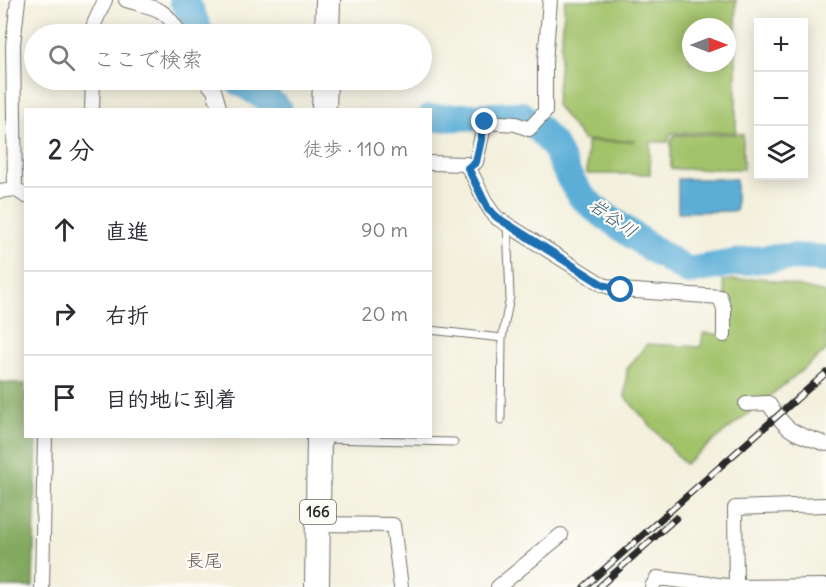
<!DOCTYPE html>
<html lang="ja">
<head>
<meta charset="utf-8">
<style>
  :root { --surface:#fff; --page:#f7f7f7; --text:#2b2b33; --muted:#7c7c81; --line:#e1e1e2 }
  body { margin:0; font-family:Delius,"Klee One",sans-serif; background:var(--page); color:var(--text) }
  .controls { position:absolute; right:18px; top:18px; display:grid; overflow:hidden; border-radius:0px; box-shadow:0 3px 15px #0003 }
  .controls button { width:54px; height:54px; display:grid; place-items:center; padding:0; border:0; border-bottom:2px solid var(--line); background:var(--surface); color:var(--text); font:30px sans-serif }
  .compass { position:absolute; left:682px; top:18px; width:54px; height:54px; border-radius:50%; background:var(--surface); box-shadow:0 3px 15px #0003; rotate:90deg }
  .stop { position:absolute; width:18px; height:18px; margin:-14px; border:4px solid #1f6fb2; border-radius:50%; background:#fff }
  .stop.end { background:#1f6fb2; border-color:#fff; box-shadow:0 2px 6px #0008 }
  .list { margin:0; padding:0; list-style:none }
  h2 { display:flex; justify-content:space-between; align-items:center; height:78px; margin:0; padding:0 24px; font-size:26px }
  h2 small { font-size:20px; font-weight:400; color:var(--muted) }
  .list li { display:grid; grid-template-columns:39px 1fr auto; gap:18px; align-items:center; box-sizing:border-box; height:84px; padding:0 24px; border-top:2px solid var(--line) }
  .list b { display:block; font-size:22px; white-space:nowrap }
  .list em { font-size:20px; font-style:normal; color:var(--muted) }
  .icon { flex:none; width:33px; height:33px; fill:none; stroke:currentColor; stroke-width:2; stroke-linecap:round; stroke-linejoin:round }
  .map { position:relative; flex:none; width:826px; height:587px; overflow:hidden }
  .search { position:absolute; background:var(--surface); box-shadow:0 3px 15px #0003; left:24px; top:24px; width:408px; height:66px; display:flex; align-items:center; gap:15px; box-sizing:border-box; padding:0 21px; border-radius:33px; color:var(--muted); font-size:22px }
  .panel { position:absolute; background:var(--surface); box-shadow:0 3px 15px #0003; left:24px; top:108px; width:408px; height:330px; border-radius:0px }
  .map>svg:first-child { display:block }
  .green { fill:#a3c36b; stroke:#67774b; stroke-width:1.5; fill-rule:evenodd }
  .forest { fill:#82a95f; stroke:#566a45; stroke-width:1.5 }
  .water { fill:#5baed7; stroke:#436c81; stroke-width:1.5 }
  .lines { fill:none; stroke-linecap:round; stroke-linejoin:round }
  .river { stroke:#5baed7; stroke-width:28 }
  .lane-casing { stroke:#717069; stroke-width:9 }
  .street-casing { stroke:#717069; stroke-width:16 }
  .highway-casing { stroke:#717069; stroke-width:26 }
  .lane { stroke:#fff; stroke-width:7 }
  .street { stroke:#fff; stroke-width:14 }
  .highway { stroke:#fff; stroke-width:24 }
  .rail-casing { stroke:#2b2b2b; stroke-width:7 }
  .rail { stroke:#fdfcf7; stroke-width:4.5; stroke-dasharray:14; stroke-linecap:butt }
  .route { stroke:#1f6fb2; stroke-width:8 }
  .labels { text-anchor:middle; stroke-width:4.5; stroke-linejoin:round; paint-order:stroke }
  .shield { fill:#fdfcf7; stroke:#6a6a68; stroke-width:1.5 }
  .shield-label { font-size:15px; font-weight:bold; fill:#2b2b2b }
  .water-label { font-size:18px; font-style:italic; fill:#3e5f70; stroke:#fdfcf7 }
  .neighbourhood-label { font-size:18px; fill:#66524f; stroke:#fdfcf7 }
</style>
</head>
<body>
<div class="map">
<svg width="826" height="587" viewBox="0 0 826 587">
  <rect width="100%" height="100%" fill="#fdfcf7"/>
  <filter id="ink" filterUnits="userSpaceOnUse"><feTurbulence type="fractalNoise" baseFrequency=".0167" numOctaves="2"/><feDisplacementMap in="SourceGraphic" scale="12" xChannelSelector="R" yChannelSelector="G"/><feConvolveMatrix kernelMatrix="1 2 1 2 8 2 1 2 1" color-interpolation-filters="sRGB"/></filter>
  <filter id="wash" filterUnits="userSpaceOnUse"><feTurbulence type="fractalNoise" baseFrequency=".008" numOctaves="4" result="noise"/><feDisplacementMap in="SourceGraphic" scale="24" xChannelSelector="R" yChannelSelector="G"/><feGaussianBlur stdDeviation="1.35" result="paint"/><feColorMatrix in="noise" values="0 0 0 0 0 0 0 0 0 0 0 0 0 0 0 0 0 1.4 0 .05"/><feComposite in="paint" operator="in"/></filter>
  <g filter="url(#wash)">
    <rect width="100%" height="100%" fill="#f3f0dd"/>
    <path class="green" d="M565,0H736V132L671,133L668,142H650V174H587V142L635,141L583,140L556,105ZM691,27H727V63H691Z
      M743,134V169H671V141L675,135Z
      M762,278L826,293V351L685,464L625,397L627,369L647,344L701,347L703,333L728,335V308L723,281Z"/>
    <path class="forest" d="M0,382L25,384L26,436L37,437L33,587H0Z"/>
    <path class="water" d="M736,179V211L678,212V179Z"/>
    <g class="lines">
      <path class="river" d="M183,0L191,12L200,34
        M237,80L263,96L279,110
        M430,118L522,115L538,128L554,146L569,177L581,196L597,210L652,249L688,271C734,263 779,253 826,259"/>
    </g>
  </g>
  <g filter="url(#ink)">
    <g class="lines">
      <defs>
        <path id="lane" d="M430,330L502,338
          M501,420L502,338L510,297L507,224
          M324,439L454,442"/>
        <path id="street" d="M126,0C156,9 164,6 180,34
          M94,34V24L105,0
          M205,80L214,90L220,110
          M92,110L93,80
          M430,163L466,164C478,181 482,203 497,218L603,285L621,290L720,297L724,309V335
          M468,168L476,162L485,122L516,124L529,129L545,112V62L550,0
          M15,189L13,45L18,0
          M0,191L15,189L26,196
          M746,404L768,403C789,434 792,432 826,444
          M826,505L735,508L736,587L826,586
          M318,524L393,525L401,587
          M42,587L45,436
          M498,587L561,535
          M652,587L657,578L736,587"/>
        <path id="highway" d="M327,34L328,0
          M324,110L325,80
          M317,587L319,436"/>
      </defs>
      <use href="#lane" class="lane-casing"/>
      <use href="#street" class="street-casing"/>
      <use href="#highway" class="highway-casing"/>
      <use href="#lane" class="lane"/>
      <use href="#street" class="street"/>
      <use href="#highway" class="highway"/>
      <defs>
        <path id="rail" d="M584,587L826,373
          M599,587L676,518"/>
      </defs>
      <use href="#rail" class="rail-casing"/>
      <use href="#rail" class="rail"/>
    </g>
  </g>
  <g class="lines" filter="url(#ink)">
    <path class="route" d="M485,122L476,162L468,168L488,209L498,218L603,285L621,290"/>
  </g>
  <g class="labels">
    <rect class="shield" x="300" y="500" width="36" height="24" rx="4.5"/>
    <g class="shield-label">
      <text x="318" y="517">166</text>
    </g>
    <g class="water-label">
      <text transform="translate(613 218) rotate(35)" y="6">岩谷川</text>
    </g>
    <g class="neighbourhood-label">
      <text x="204" y="567">長尾</text>
    </g>
  </g>
</svg>
<div class="controls">
<button>+</button>
<button>−</button>
<button><svg class="icon" aria-label="layers" viewBox="0 0 24 24"><path d="M12 4l9 5-9 5-9-5zM3 14l9 5 9-5"/></svg></button>
</div>
<svg class="compass" viewBox="-18 -18 36 36"><path d="M0-13l5 13h-10z" fill="#e53935"/><path d="M0 13l5-13h-10z" fill="#7c7c81"/></svg>
<div class="stop" style="left:621px;top:290px"></div>
<div class="stop end" style="left:485px;top:122px"></div>
<div class="search"><svg class="icon" aria-label="search" viewBox="0 0 24 24"><circle cx="10" cy="10" r="6"/><path d="M15 15l6 6"/></svg>ここで検索</div>
<section class="panel">
<h2>2 分<small>徒歩 · 110 m</small></h2>
<ul class="list">
<li><svg class="icon" aria-label="ahead" viewBox="0 0 24 24"><path d="M12 20V5M6 11l6-6 6 6"/></svg><div><b>直進</b></div><em>90 m</em></li>
<li><svg class="icon" aria-label="right" viewBox="0 0 24 24"><path d="M7 20v-9h11M14 6l5 5-5 5"/></svg><div><b>右折</b></div><em>20 m</em></li>
<li><svg class="icon" aria-label="arrive" viewBox="0 0 24 24"><path d="M6 21V4h12l-3 4 3 4H6"/></svg><div><b>目的地に到着</b></div></li>
</ul>
</section>
</div>
</body>
</html>
